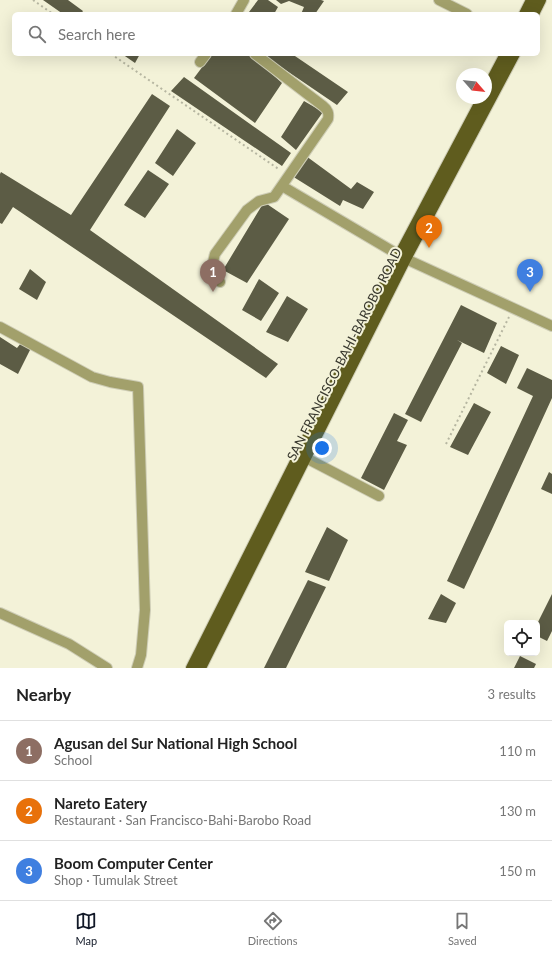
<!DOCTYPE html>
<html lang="en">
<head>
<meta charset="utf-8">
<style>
  :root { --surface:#fff; --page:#f2f2f2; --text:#222; --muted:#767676; --line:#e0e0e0; --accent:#111827 }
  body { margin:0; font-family:Lato,sans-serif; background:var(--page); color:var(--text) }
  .controls { position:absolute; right:12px; bottom:12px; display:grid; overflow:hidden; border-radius:6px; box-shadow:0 4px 16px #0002 }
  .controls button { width:36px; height:36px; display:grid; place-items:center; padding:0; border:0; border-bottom:1px solid var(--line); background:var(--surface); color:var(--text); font:20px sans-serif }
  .compass { position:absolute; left:456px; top:68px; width:36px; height:36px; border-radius:50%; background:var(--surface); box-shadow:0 4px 16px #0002; rotate:118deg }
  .you { position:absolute; left:322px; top:448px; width:14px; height:14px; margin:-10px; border:3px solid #fff; border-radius:50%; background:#1a73e8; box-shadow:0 0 0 6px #1a73e833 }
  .badge { display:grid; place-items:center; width:26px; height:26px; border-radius:50%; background:var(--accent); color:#fff; font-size:13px; font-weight:700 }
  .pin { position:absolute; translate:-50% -33px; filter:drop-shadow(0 1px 2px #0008) }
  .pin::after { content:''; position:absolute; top:21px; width:14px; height:12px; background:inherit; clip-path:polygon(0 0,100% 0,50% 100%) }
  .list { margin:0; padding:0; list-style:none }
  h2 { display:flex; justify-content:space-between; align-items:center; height:52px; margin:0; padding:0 16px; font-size:17px }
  h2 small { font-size:13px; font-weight:400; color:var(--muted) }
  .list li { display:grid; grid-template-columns:26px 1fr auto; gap:12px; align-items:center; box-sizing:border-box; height:60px; padding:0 16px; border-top:1px solid var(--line) }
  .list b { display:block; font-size:15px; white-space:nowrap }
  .list p { margin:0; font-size:13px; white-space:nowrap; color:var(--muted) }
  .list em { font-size:13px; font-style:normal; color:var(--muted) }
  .icon { flex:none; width:22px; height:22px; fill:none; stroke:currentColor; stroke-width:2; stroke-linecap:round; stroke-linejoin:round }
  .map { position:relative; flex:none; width:552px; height:668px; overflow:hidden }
  .search { position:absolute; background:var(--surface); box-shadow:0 4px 16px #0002; left:12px; right:12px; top:12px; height:44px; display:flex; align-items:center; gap:10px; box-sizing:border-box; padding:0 14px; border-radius:6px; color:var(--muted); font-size:15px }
  .sheet { height:232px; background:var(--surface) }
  nav { display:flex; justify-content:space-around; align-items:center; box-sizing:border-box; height:56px; border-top:1px solid var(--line); background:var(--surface); font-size:11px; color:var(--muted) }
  nav a { display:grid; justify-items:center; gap:2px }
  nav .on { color:var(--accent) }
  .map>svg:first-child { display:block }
  .building { fill:#5c5c45 }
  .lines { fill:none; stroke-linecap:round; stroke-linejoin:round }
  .minor-casing { stroke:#cecdb6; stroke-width:12 }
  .major-casing { stroke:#cecdb6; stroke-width:12 }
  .path { stroke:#b6b6a1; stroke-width:2; stroke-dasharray:2 3; stroke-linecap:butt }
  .minor { stroke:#a2a06b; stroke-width:10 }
  .major { stroke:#5f5c1e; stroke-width:10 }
  .labels { text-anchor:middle; stroke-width:4; stroke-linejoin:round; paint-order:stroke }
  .street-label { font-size:13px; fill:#39392f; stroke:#f3f2d8 }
</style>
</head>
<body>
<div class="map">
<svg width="552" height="668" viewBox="0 0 552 668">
  <rect width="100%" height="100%" fill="#f3f2d8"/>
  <path class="building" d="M43,0H68L83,11L81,14H63Z
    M258,0H268L278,7L274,14H254L249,12Z
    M276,0H321L324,1L315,14H301L304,7L289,1L281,4Z
    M122,54H140L135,63Z
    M212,54H250L282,83L255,123L194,78Z
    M262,54H292L348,92L337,105Z
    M184,77L291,153L282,166L171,91Z
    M152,94L170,106L90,230L278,364L266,378L13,207L2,224L0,223V174L1,172L71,215Z
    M304,101L323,112L296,150L281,137Z
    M177,129L196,143L173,176L155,163Z
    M306,156L351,189L357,182L374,192L363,209L343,200L340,206L292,176Z
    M148,170L169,184L145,218L124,205Z
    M264,202L289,219L247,283L223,270Z
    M30,269L46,282L37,300L19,289Z
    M259,279L279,293L261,321L242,310Z
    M287,296L308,309L288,342L266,332Z
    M461,305L497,323L484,353L457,340L462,343L421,422L405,414Z
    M0,337L17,348L21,343L31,348L18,374L0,364Z
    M501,346L519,355L506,384L487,373Z
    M527,368L552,380V398L493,527L464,589L447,581L533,396L517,388Z
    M474,403L491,412L468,455L450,447Z
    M394,413L408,420L397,441L407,445L384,490L361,478Z
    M549,472L552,474V494L541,489Z
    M327,527L348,540L329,581L305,572Z
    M308,580L326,587L286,668H264Z
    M441,594L456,603L446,623L428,619Z
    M552,594V631L547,641L537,636V624Z
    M520,656L536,664L534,668H514Z"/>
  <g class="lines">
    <defs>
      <path id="minor" d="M439,0L467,14
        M236,14L244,0
        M200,62L206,54
        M282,186L399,255
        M406,259L552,326
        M220,282C214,272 211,266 215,254L247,210L259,201L274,197L328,119C329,113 328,110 323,106L255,54
        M0,327L92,377L110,382L138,387L145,610L141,655L137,668
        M306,458L379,496
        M0,613L69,644L107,668"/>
      <path id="major" d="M524,14L531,0
        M534,14L541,0
        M486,90L505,54
        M191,668L399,255L482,98
        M201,668L306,458L406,259L515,54"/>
    </defs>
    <use href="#minor" class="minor-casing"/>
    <use href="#major" class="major-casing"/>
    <path class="path" d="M33,0L53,14
      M111,54L280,170
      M446,444L509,317"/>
    <use href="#minor" class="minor"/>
    <use href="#major" class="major"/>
  </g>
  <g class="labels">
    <g class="street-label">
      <text transform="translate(344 354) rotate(-63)" y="5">SAN FRANCISCO-BAHI-BAROBO ROAD</text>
    </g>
  </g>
</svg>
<div class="controls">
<button><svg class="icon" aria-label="locate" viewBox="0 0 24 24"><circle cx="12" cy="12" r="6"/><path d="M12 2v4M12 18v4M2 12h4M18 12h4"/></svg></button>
</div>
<svg class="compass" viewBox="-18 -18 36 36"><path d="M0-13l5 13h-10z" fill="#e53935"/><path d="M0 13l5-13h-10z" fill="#767676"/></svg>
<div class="you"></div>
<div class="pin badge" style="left:213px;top:292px;background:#8d6e63">1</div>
<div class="pin badge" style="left:429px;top:248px;background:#e8710a">2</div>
<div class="pin badge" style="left:530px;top:292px;background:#3f7fe0">3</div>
<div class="search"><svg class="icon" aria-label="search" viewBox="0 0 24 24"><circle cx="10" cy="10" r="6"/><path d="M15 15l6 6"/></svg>Search here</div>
</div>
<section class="sheet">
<h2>Nearby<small>3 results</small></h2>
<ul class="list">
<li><span class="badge" style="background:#8d6e63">1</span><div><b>Agusan del Sur National High School</b><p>School</p></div><em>110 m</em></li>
<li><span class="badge" style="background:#e8710a">2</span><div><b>Nareto Eatery</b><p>Restaurant · San Francisco-Bahi-Barobo Road</p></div><em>130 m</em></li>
<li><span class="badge" style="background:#3f7fe0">3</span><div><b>Boom Computer Center</b><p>Shop · Tumulak Street</p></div><em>150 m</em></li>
</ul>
</section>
<nav>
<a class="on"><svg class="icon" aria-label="map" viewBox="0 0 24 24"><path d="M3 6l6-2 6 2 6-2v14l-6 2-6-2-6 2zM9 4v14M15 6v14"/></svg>Map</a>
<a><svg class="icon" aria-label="directions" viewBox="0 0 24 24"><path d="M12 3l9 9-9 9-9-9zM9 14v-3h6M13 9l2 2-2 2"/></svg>Directions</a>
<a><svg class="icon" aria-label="saved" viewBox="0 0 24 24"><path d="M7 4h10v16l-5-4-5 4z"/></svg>Saved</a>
</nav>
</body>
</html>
